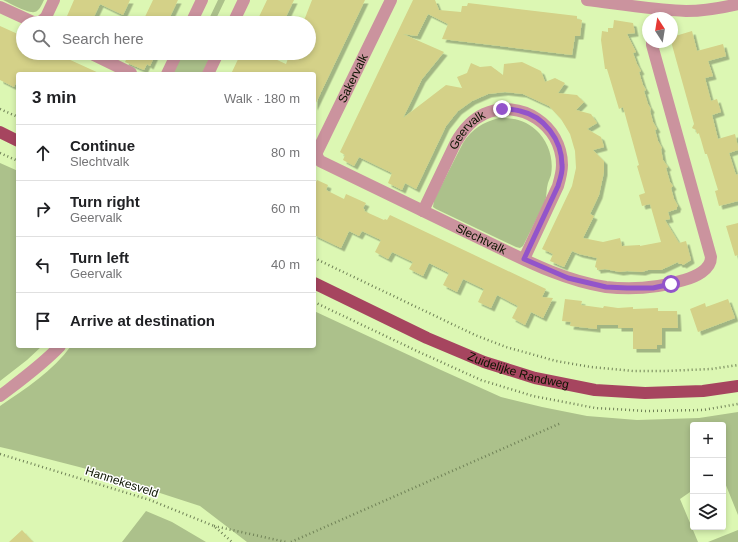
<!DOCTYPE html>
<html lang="en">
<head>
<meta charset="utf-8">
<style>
  :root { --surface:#fff; --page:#f2f2f2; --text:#202124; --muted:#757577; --line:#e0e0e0 }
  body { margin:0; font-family:Arial,sans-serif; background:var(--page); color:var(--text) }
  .controls { position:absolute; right:12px; bottom:12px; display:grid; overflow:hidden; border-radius:4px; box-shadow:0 2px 6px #0003 }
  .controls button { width:36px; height:36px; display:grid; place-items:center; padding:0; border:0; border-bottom:1px solid var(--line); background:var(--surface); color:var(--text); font:20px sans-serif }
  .compass { position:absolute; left:642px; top:12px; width:36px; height:36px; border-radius:50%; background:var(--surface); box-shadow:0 2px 6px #0003; rotate:348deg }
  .stop { position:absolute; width:12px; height:12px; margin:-9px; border:3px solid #9354ca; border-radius:50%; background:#fff }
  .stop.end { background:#9354ca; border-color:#fff; box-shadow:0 1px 4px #0008 }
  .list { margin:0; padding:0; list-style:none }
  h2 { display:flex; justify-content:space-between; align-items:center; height:52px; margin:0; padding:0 16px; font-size:17px }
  h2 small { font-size:13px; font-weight:400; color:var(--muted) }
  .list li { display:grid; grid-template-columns:26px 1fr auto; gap:12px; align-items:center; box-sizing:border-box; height:56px; padding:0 16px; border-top:1px solid var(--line) }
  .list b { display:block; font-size:15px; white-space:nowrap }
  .list p { margin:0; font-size:13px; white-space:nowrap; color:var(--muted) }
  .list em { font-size:13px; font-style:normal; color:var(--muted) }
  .icon { flex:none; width:22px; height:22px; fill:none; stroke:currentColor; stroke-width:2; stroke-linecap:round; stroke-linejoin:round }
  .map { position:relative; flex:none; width:738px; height:542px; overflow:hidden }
  .search { position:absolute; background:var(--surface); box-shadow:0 2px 6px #0003; left:16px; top:16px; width:300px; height:44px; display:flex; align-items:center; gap:10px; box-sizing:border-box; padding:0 14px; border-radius:22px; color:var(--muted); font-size:15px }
  .panel { position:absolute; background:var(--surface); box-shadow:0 2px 6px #0003; left:16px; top:72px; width:300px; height:276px; border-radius:4px }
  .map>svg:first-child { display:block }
  .green { fill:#acc18b }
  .building { fill:#d4d188; filter:url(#shadow) }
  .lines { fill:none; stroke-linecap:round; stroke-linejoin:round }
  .path { stroke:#6f8156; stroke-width:2.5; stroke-dasharray:1 3; stroke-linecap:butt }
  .minor { stroke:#cb939e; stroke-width:12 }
  .major { stroke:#a6455f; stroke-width:12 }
  .route { stroke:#9354ca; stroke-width:5 }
  .labels { text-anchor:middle; stroke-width:3; stroke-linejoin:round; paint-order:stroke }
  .street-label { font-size:12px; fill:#0c1400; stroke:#fff }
</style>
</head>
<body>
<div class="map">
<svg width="738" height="542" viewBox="0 0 738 542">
  <defs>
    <filter id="shadow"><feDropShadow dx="3.5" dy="3.5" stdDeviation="0" flood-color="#0004"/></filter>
  </defs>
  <rect width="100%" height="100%" fill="#dcf7b3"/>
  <path class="green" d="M3,0H44C42,4 40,9 37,11C31,16 10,3 3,0Z
    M218,0H225L214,23H207Z
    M181,53H212L202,74H171Z
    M499,118C513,118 525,120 536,130C548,141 554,158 551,175C550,178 549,180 548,183C546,189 547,196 545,202C543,206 540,211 538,216C533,226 528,236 523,246L520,248L516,247L436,209L433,207L434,200L463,143C472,129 483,122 499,118Z
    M0,163L18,171V346H42L27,360L0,381Z
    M314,311L441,370L501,397L542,407L587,416L637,420L699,418L738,412V515L723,478V425H693V490L680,499L698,542H247L200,506L83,468L13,450L0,447V406C25,389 53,371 71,346H314Z
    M146,511L172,522L206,542H122Z
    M738,530V542H708Z"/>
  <path class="building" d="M74,0H130L123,15L100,4L91,23H64Z
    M153,0H178L167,23H142Z
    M267,0H294L283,23H256Z
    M312,0H365L314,107V74H231L241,53H262L286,64L290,53H309V23H303Z
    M413,0H435L439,10L461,12L462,6H467L468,3L577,16V19L582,20L580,36H575L572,55L442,39L448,24L428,14L417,36L403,34L444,52L422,79L403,118L446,85L462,88L457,77L467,73L471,63L480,67L491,66L503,75L504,64L522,62L541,71L545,82L555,78L565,83L558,93L577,95L584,102L576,110L591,114L597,123L587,129L601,137L604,147L593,150L604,161V172L599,195L590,214L594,216L583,238L603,242L620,238L622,246L640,245V246L661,242L650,204L642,206L639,195L645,193L637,166L639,165L623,107L619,109L607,69H605L601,40L602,31L608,32V28H613L614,20L633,23L635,33L627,34L636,52L633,53L637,64L641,71L639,72L643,85L646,90L644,91L648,104L651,109L650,111L653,122L657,129L655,130L658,141L662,148L661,149L663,160L668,167L666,168L670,182L673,186L671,188L674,199L678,206L677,207V209L668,212L670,219L665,220L679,243L686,241L691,260L683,265L682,264H679L678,262L661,270H648L642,272L627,271L620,272L605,269L597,270V268L595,267L597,258L579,254L572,251L564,267L550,261L553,254L542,249L572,186L576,168L575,151L570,134L561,119L549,106L523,94L505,92L488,94L472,101L458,111L446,126L416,189L405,183L402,190L388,183L392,173L359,157L354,166L343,160L345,155L340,152Z
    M0,26L20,35L17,42L21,44L19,47L23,49V53H41L52,59L55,53L101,74H18V79L14,87L0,80Z
    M692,31L697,51L723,44L726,56L708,61L713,76L705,78L711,101L717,99L721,112L712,115L718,139L735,134L738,147V150L729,153L736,175L738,174V201L719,206L715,191L718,190L707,154H705L699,133L697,134L696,130L692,128L694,124L672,45V37Z
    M126,53H156L150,66L147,64L144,70L125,62L129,54Z
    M317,180L328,185L326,190L344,199L346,194L366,203L363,208L365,210L364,211L384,220L385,219L387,220L390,215L546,289L542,297L553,298L543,318L531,312L525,325L512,318L518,306L497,295L491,308L478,302L484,289L463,279L457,292L443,285L449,273L429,263L423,276L409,269L413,262L392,252L388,259L375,252L381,240L362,231L359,236L349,231L341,248L314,235V186Z
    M738,223V255L735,256L726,226Z
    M565,299L582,301L581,305L603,308L604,306L618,308L633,307V309L658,308V311H677L678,328H662V345H657V349H633V328H618V325H597V329L570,326L571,322L562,321Z
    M728,299L735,318L698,332L690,309L705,303L706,307Z
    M22,530L33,542H9Z"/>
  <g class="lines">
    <path class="path" d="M0,109L18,117
      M0,153L18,161
      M314,258L475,335L506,347L556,361L591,367L633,371H665L711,369L738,365
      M314,302L419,352L481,380L533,396L595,408L646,411L703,410L738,404
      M0,454L150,500L214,526L232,542
      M214,526L286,542
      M291,542L561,423"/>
    <g class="minor">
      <path d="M587,0C619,4 653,10 686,11C703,11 721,8 738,4"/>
      <path d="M0,7L33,22H40L41,23"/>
      <path d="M40,22L46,17L54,0"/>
      <path d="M191,23L202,0"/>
      <path d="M233,23L244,0"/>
      <path d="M90,53L131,73"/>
      <path d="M167,74L177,53"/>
      <path d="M208,74L218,53"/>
      <path id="s1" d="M317,156V152L391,0"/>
      <path id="s2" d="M314,157L317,156L320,161C374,187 427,213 481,239C521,258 561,280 606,287C632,290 658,288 684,280C695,277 711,270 711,257L652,45V42"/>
      <path id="s3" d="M423,211L456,142C463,130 471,120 484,114C520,98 562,125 562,165C562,172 560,179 558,186L524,259"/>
      <path d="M0,396C21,380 42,365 60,346"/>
    </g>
    <g class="major">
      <path d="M0,132L18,141"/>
      <path id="s4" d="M314,283L427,338L484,362L535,378L595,390L645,393L703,391L738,386"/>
    </g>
  </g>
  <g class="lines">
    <path class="route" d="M502,109C508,109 514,109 520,111C544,116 562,140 562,165C563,172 560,179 558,186L524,259L568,278L606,287L627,288H653L671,284"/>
  </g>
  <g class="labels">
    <g class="street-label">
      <text dy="4" stroke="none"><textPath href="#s1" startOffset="86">Sakervalk</textPath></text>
      <text dy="4" stroke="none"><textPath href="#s3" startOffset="93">Geervalk</textPath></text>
      <text dy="4" stroke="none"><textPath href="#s2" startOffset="188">Slechtvalk</textPath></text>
      <text dy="4" stroke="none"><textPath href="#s4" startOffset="223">Zuidelijke Randweg</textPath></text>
      <text transform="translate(122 482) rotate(18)" y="4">Hannekesveld</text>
    </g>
  </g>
</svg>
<div class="controls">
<button>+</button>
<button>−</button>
<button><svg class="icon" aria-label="layers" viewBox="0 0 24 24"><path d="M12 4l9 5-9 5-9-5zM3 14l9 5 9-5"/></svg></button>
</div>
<svg class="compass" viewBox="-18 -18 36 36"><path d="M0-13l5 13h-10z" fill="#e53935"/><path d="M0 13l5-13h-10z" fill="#757577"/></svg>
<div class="stop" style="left:671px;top:284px"></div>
<div class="stop end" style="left:502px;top:109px"></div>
<div class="search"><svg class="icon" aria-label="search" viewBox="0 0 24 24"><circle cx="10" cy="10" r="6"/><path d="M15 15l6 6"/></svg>Search here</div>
<section class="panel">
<h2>3 min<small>Walk · 180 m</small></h2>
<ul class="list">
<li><svg class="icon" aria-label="ahead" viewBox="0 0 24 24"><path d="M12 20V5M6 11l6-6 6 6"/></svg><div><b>Continue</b><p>Slechtvalk</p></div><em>80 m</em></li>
<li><svg class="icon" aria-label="right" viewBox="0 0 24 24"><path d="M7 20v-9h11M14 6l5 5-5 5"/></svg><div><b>Turn right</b><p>Geervalk</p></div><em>60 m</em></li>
<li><svg class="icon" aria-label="left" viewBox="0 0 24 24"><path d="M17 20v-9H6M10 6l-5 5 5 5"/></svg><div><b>Turn left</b><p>Geervalk</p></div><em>40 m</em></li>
<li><svg class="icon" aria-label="arrive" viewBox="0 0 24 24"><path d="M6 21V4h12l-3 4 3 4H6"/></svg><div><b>Arrive at destination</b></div></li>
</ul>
</section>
</div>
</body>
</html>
